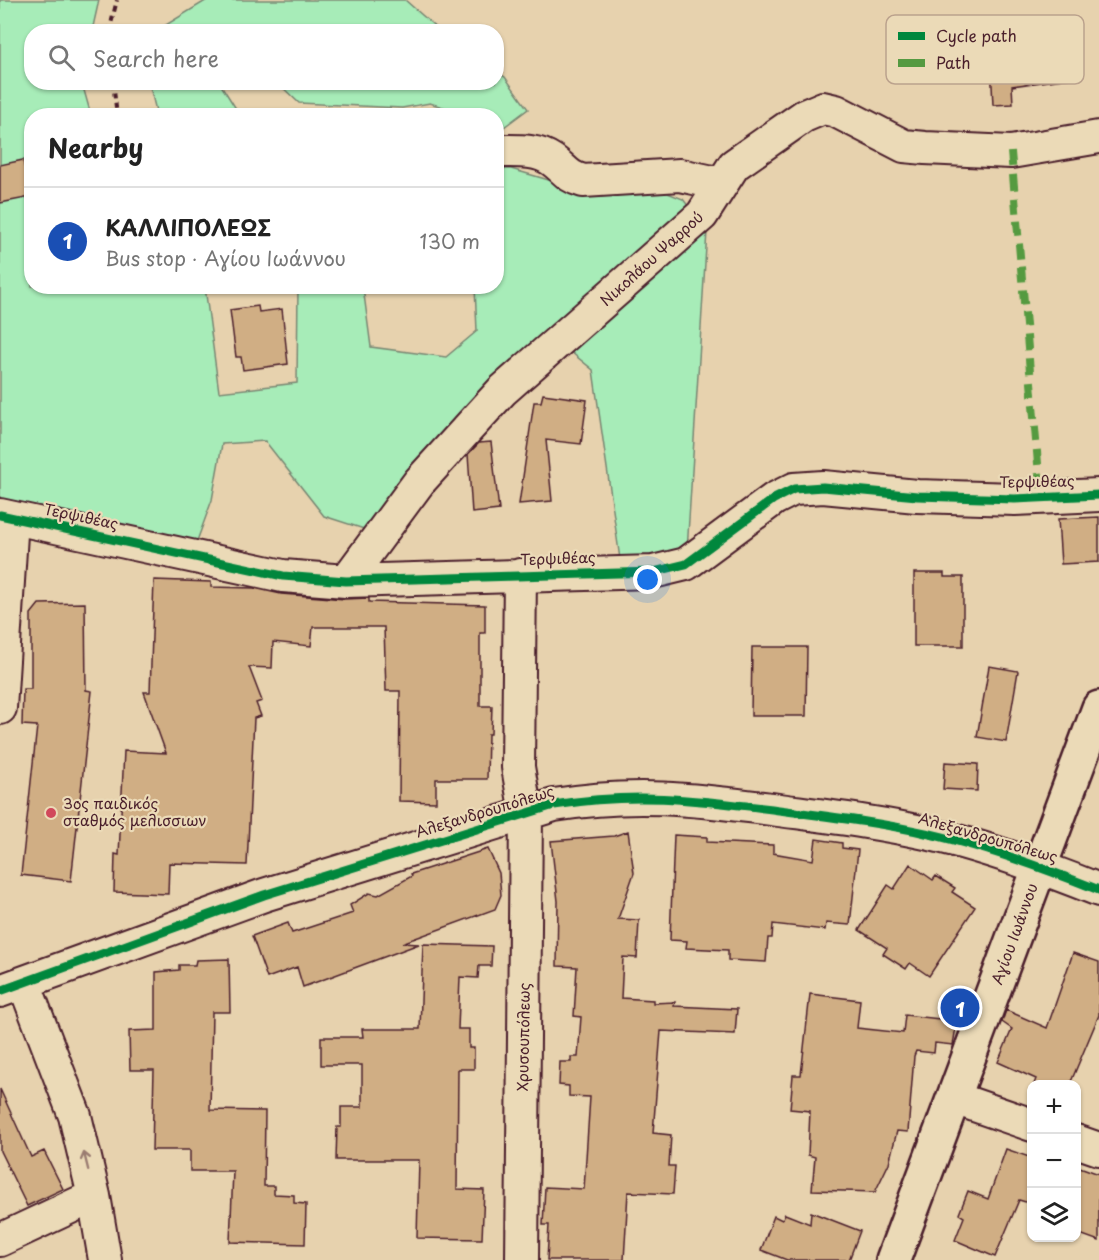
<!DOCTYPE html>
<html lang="en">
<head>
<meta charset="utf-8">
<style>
  :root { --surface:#fff; --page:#f6f6f6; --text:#222; --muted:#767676; --line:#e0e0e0; --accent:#ea580c }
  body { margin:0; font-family:"Playpen Sans",sans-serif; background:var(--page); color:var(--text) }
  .controls { position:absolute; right:18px; bottom:18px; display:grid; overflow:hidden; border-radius:12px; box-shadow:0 2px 4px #0004 }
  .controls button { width:54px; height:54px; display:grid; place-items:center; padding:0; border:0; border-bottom:2px solid var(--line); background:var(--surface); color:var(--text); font:30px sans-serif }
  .you { position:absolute; left:648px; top:580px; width:21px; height:21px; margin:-15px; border:4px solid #fff; border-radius:50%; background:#1a73e8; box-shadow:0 0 0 9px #1a73e833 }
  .badge { display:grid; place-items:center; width:39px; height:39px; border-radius:50%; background:var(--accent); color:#fff; font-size:20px; font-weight:700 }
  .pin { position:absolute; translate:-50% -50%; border:3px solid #fff; box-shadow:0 2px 6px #0006 }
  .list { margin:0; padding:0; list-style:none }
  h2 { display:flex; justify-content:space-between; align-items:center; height:78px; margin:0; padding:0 24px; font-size:26px }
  h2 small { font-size:20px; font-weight:400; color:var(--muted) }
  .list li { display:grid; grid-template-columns:39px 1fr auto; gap:18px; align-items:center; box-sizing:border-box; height:108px; padding:0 24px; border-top:2px solid var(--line) }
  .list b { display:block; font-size:22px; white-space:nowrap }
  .list p { margin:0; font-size:20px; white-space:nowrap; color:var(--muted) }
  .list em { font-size:20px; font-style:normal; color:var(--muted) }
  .icon { flex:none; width:33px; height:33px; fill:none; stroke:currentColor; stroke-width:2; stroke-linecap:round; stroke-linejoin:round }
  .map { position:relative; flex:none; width:1099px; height:1260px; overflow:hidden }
  .search { position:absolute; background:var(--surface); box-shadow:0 2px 4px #0004; left:24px; top:24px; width:480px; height:66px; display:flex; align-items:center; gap:15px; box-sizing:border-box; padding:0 21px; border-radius:24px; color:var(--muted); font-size:22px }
  .panel { position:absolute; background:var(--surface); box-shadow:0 2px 4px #0004; left:24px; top:108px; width:480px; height:186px; border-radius:24px }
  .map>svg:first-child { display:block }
  .green { fill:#a7ecb8; stroke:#788672; stroke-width:1.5 }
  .building { fill:#d0ae84; stroke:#4a1f2b; stroke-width:1.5 }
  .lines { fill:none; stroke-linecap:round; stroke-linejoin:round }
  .street-casing { stroke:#4a1f2b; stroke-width:36 }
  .secondary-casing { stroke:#4a1f2b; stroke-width:38 }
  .path { stroke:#4a1f2b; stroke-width:4; stroke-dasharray:6 4.5; stroke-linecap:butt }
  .street { stroke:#ebdab7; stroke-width:32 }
  .secondary { stroke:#ebdab7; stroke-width:33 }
  .quiet { stroke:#559a41; stroke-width:8; stroke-dasharray:15 8; stroke-linecap:butt }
  .cycleway-casing { stroke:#ebdab7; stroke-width:13 }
  .cycleway { stroke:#00873e; stroke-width:9 }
  .oneway { stroke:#9a7c71 }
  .poi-dot { fill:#d1495b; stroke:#ebdab7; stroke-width:2 }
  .labels { text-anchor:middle; stroke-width:4.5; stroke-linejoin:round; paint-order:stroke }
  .street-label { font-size:15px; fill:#4a1f2b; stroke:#ebdab7 }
  .poi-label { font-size:15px; fill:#4a1f2b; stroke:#ebdab7; text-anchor:start }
  .key { fill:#ebdab7; stroke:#bba28d; stroke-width:1.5 }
  .key-label { font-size:16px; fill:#4a1f2b }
</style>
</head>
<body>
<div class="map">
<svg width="1099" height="1260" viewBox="0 0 1099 1260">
  <rect width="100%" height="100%" fill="#e7d2ae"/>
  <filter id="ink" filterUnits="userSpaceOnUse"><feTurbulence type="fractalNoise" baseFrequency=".0167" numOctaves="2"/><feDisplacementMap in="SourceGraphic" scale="12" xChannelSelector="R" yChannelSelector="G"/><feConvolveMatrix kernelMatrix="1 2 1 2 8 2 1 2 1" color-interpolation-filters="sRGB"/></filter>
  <g filter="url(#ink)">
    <path class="green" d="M0,0H99L92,31L32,32V82L82,83L91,115L32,116V286L205,287L219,392L297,383L298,287H363L371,347L446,357L477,331L475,287L496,286L497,169H511L559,183L581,197L655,188L683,199L707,231L687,551L620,559L593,370L551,336L370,531L324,516L265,441L222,444L212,500L197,541L0,499Z
      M207,0H405L440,31H156Z
      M497,72L505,77L528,109L504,127L497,125L496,116L468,115L430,103L402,108L299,103L278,83L496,82Z
      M149,83H226L221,85L240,115H157Z"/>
    <path class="building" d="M1074,53L1078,77L1012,86L1013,104L993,105L991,65L1030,63L1029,59Z
      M23,160L31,197L0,203V165Z
      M258,306L259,312L282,309L288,364L243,370L241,357H236L230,310Z
      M543,394L587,400L581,444L546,440L552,501L519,504L534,402H541Z
      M491,442L499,510L472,513L468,454L479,443Z
      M1099,517V562L1061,564L1058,519Z
      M914,573H944V577H963V646H914Z
      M154,580L211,582V587L254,588L281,594L345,599L369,598V602L485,605V633H480V706H492L491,734H488L487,779H436V802L399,801L400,691H386L384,627H313L311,646L273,642L272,668L249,667L262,701L256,703L261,716L254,718L247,865L169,863L168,894L114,892L115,854L119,855L124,751L166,753L144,692H150Z
      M85,603L86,690L92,691L71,881L21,875L37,726L22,725L23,689H31V614L39,604Z
      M752,647H807L806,716H751Z
      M989,666L1018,671L1006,742L977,737Z
      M945,762L978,764L977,791L943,789Z
      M628,831L634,873L618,919L639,920L637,958L623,957L621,998L653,1000V1003L675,1002L674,1006L737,1009L735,1034L661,1031L653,1133L671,1135L669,1166H675L673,1194L628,1192L624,1260H547L549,1225H543L545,1187L584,1189L590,1097L569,1096V1086L559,1085L560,1062H571V1057H578L581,1017L574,1016L577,967L557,966L558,901L551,841L614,836Z
      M674,835L707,837V842L773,845V853L813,860L816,839L842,843V848L858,850L850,925L826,923L825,930L773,924L772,938H768L766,962L728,960V950L686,948L687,941L670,940Z
      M488,849L499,873L501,895L495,909L402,943L419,944L303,987L297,967L267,978L252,936L288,923L292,933L353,913L350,905L369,893L378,895L412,876L411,874Z
      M910,864L933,880L936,876L955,888L952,892L975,907L929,976L910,963L906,969L883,954L887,948L859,930L888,885L894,889Z
      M423,944L492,946L491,966H479L478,978L460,977L458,1029H469V1048H474V1069H458L457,1189L484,1190L482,1239L417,1238L419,1160H336L337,1127H341V1107H362V1065H321V1037H363L362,1029H420Z
      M1073,953L1099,962V1015L1070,1084H1034L1036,1079L998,1062L1012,1029L1002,1022L1006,1010L1047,1028Z
      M229,959L230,1012H212L210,1110L265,1111L264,1186H274V1194L294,1195V1203L306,1204L305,1244L230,1242L233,1171H190V1150H152L154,1070H130L129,1031L156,1030V972L179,970V965H195L196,960Z
      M810,994L860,1000L857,1028L903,1033L905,1015L957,1021L953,1045L935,1043L934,1053L916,1051L914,1056L908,1132L897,1131L889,1163L875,1192L812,1190L815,1157L808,1155L810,1111L790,1109L793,1075H801Z
      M0,1089L31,1157L44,1151L63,1189L27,1206L0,1151Z
      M1006,1149L1032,1158V1204L1019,1200L995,1257L955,1240L964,1217L959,1214L968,1191L988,1199Z
      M1077,1166L1099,1174V1241L1077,1233Z
      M811,1212L860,1231L849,1260H787L761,1250L774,1216L782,1220L785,1214L810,1224Z"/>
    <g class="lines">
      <defs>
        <path id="street" d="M496,151C515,151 537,149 552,160C565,169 566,176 583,181L680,175L722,184
          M0,515L283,576L346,581L653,572L686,564L774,499L794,489L823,487L917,496L1015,499L1099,495
          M520,575L518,767L526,814L522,1260
          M346,581L419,482L502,391L702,215L734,165L804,116L823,108L836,111L904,146L925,148L1011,152L1099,137
          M0,708L12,518
          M24,983L75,1116L94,1196L105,1260
          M0,991L264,895L554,805C634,792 692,799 772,809C824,816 878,822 930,834C987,847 1044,868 1099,890
          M954,1098L1032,1125
          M1076,1141L1099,1149
          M0,1240L94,1196"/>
        <path id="secondary" d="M893,1260L1099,708"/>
      </defs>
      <use href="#street" class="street-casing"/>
      <use href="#secondary" class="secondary-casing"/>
      <path class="path" d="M109,32L117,0
        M113,82L117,116"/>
      <use href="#street" class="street"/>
      <use href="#secondary" class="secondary"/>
      <path class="quiet" d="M1011,152L1041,498"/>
      <defs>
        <path id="cycleway" d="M0,515L283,576L346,581L653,572L686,564L774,499L794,489L823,487L917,496L1015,499L1099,495
          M0,991L264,895L554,805C634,792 692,799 772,809C824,816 878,822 930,834C987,847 1044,868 1099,890"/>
      </defs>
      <use href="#cycleway" class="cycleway-casing"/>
      <use href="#cycleway" class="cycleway"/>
    </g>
    <defs><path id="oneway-shaft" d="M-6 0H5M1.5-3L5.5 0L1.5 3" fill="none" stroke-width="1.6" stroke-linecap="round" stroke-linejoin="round" transform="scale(1.5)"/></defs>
    <use class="oneway" href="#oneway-shaft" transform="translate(86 1161) rotate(-104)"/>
  </g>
  <circle class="poi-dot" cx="51" cy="813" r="6"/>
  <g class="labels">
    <g class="street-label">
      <text transform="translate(652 259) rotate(-42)" y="5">Νικολάου Ψαρρού</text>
      <text transform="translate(1037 482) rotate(-1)" y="5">Τερψιθέας</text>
      <text transform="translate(81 517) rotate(12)" y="5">Τερψιθέας</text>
      <text transform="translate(558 559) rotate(-2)" y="5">Τερψιθέας</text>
      <text transform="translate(485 812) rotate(-17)" y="5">Αλεξανδρουπόλεως</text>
      <text transform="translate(988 838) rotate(16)" y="5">Αλεξανδρουπόλεως</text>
      <text transform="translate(1015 934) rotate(-70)" y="5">Αγίου Ιωάννου</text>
      <text transform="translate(524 1037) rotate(-89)" y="5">Χρυσουπόλεως</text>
    </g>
    <g class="poi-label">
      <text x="63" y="809">3ος παιδικός<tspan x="63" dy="17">σταθμός μελισσιων</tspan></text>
    </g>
  </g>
  <rect x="886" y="15" width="198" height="69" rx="9" class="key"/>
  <rect x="898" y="32" width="27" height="8" fill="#00873e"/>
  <rect x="898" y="59" width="27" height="8" fill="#559a41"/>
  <g class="key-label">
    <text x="936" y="42">Cycle path</text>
    <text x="936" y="69">Path</text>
  </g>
</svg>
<div class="controls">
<button>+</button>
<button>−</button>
<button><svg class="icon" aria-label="layers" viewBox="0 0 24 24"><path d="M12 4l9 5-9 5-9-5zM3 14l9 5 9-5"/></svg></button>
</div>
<div class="you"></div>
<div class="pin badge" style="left:960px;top:1008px;background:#1a4fb4">1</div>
<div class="search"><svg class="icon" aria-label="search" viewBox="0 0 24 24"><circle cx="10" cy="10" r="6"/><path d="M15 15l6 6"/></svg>Search here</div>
<section class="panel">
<h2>Nearby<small></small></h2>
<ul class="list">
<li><span class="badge" style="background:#1a4fb4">1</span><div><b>ΚΑΛΛΙΠΟΛΕΩΣ</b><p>Bus stop · Αγίου Ιωάννου</p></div><em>130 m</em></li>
</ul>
</section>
</div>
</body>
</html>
